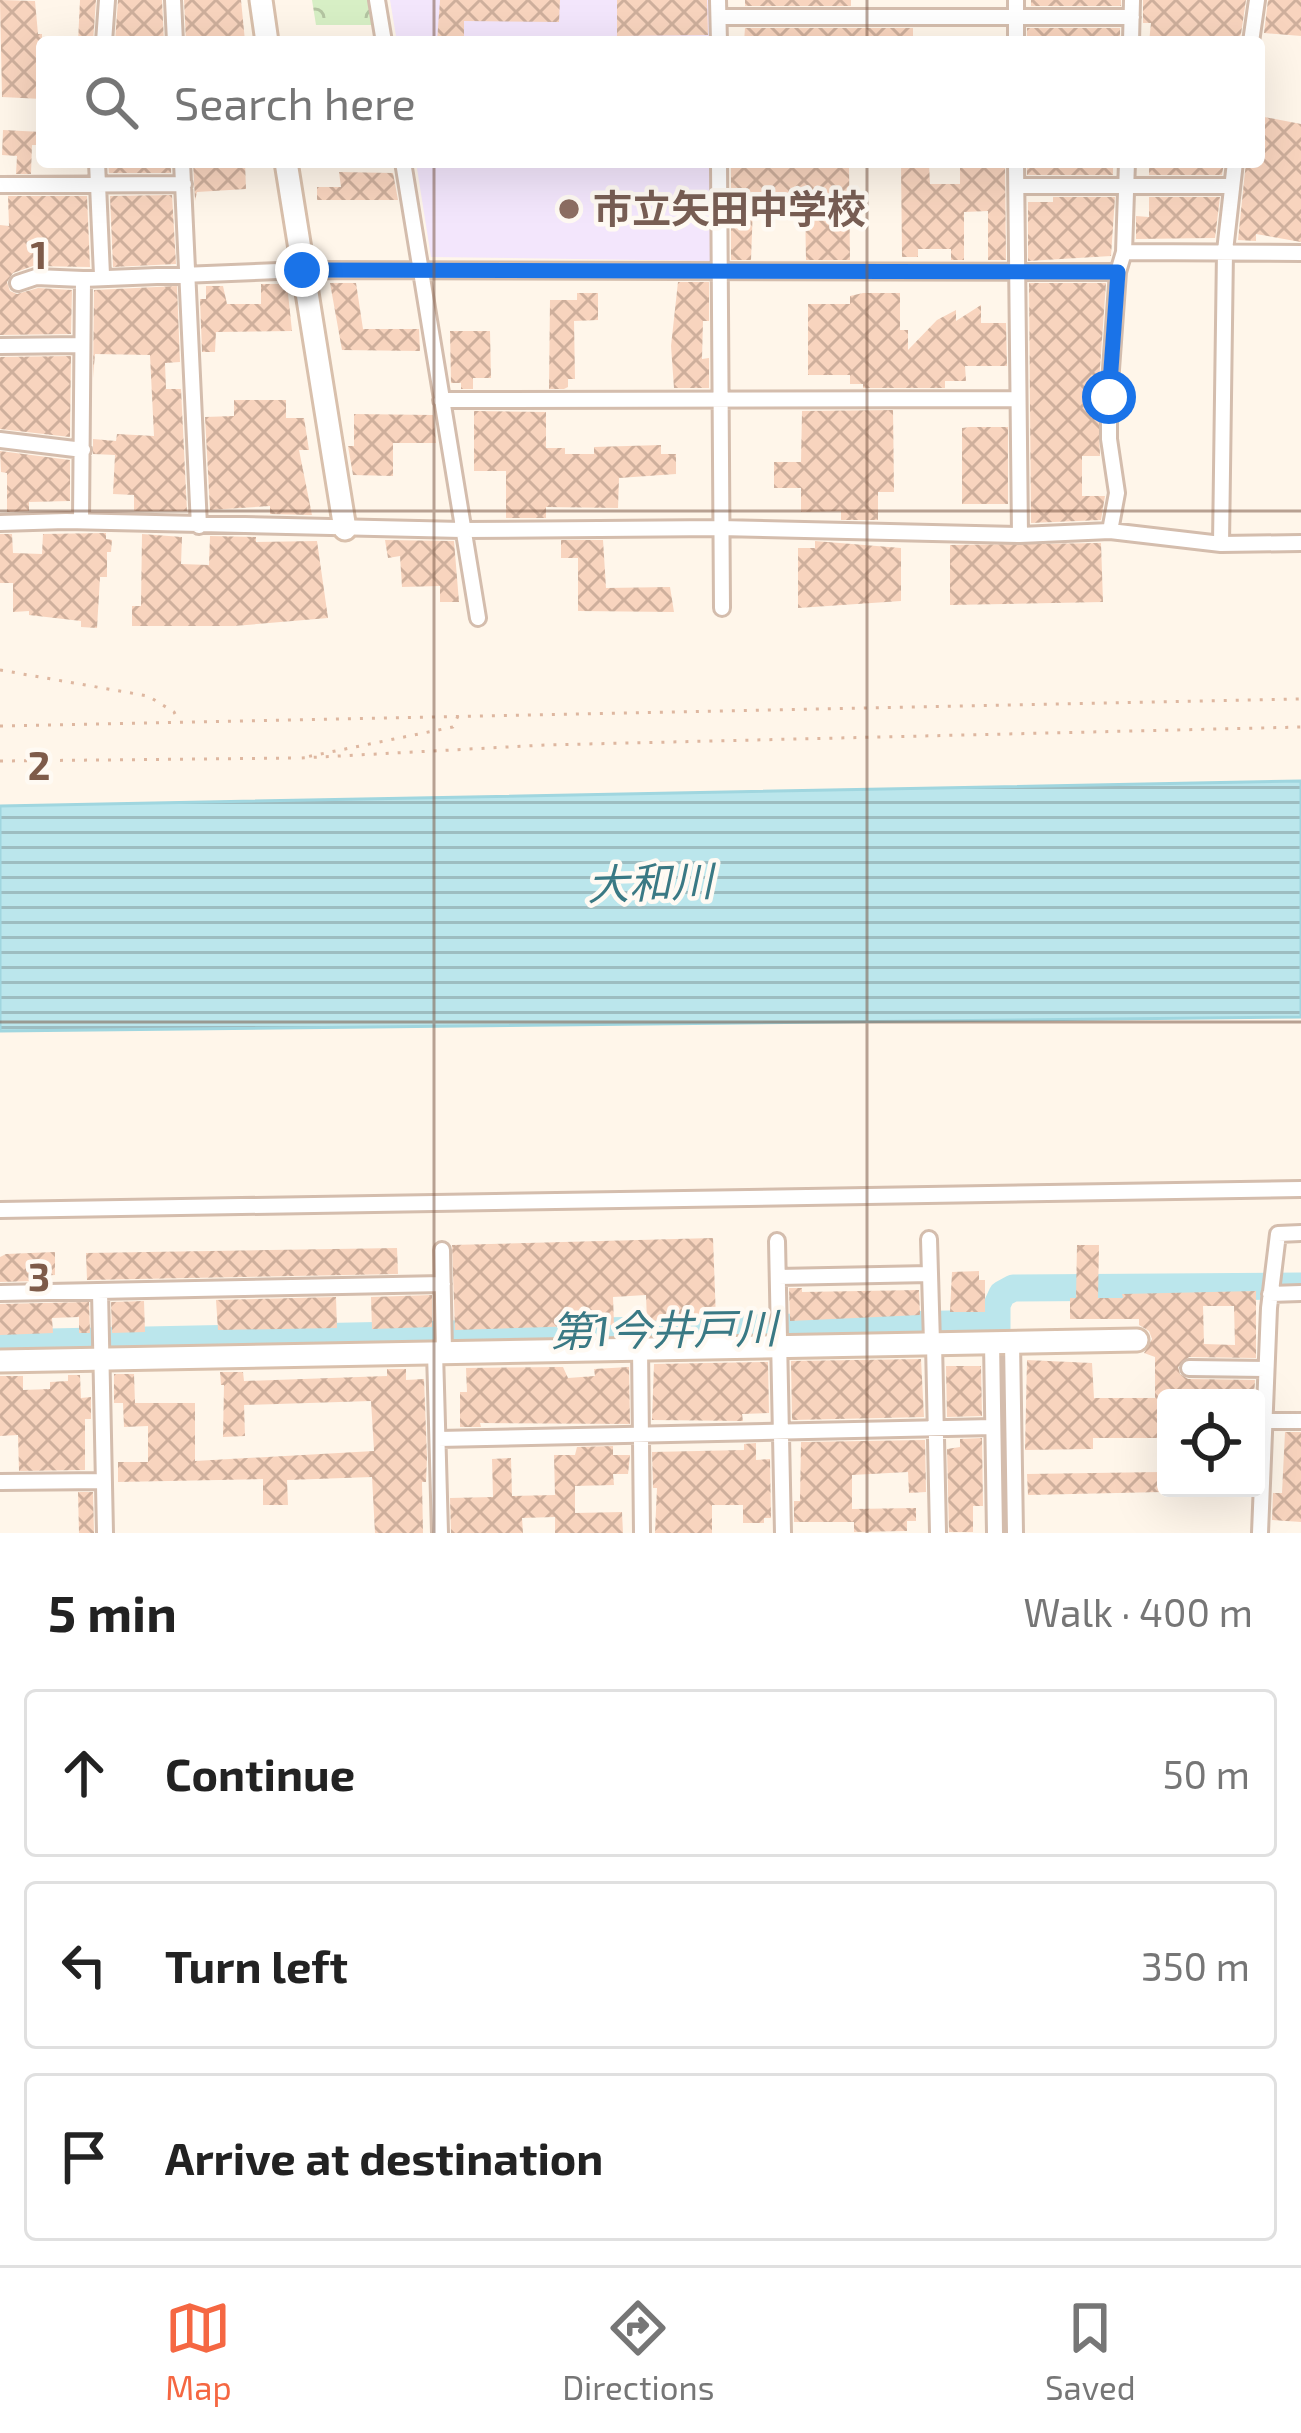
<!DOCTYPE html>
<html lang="en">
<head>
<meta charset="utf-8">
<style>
  :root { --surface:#fff; --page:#f6f6f6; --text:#222; --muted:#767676; --line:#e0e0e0; --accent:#f56742 }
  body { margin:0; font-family:"Exo 2","Noto Sans JP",sans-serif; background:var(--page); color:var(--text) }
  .controls { position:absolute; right:36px; bottom:36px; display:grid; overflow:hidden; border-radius:12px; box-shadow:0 12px 48px #0002 }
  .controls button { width:108px; height:108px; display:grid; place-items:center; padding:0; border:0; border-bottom:3px solid var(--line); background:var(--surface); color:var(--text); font:60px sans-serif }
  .stop { position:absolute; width:36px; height:36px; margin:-27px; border:9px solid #1a73e8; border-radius:50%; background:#fff }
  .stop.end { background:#1a73e8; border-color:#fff; box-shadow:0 3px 12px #0008 }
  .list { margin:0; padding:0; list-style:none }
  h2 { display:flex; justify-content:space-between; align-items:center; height:156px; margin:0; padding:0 48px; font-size:51px }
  h2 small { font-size:39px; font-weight:400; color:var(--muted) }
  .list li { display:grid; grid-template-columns:78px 1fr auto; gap:36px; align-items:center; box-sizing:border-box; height:168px; margin:0 24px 24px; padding:0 24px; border:3px solid var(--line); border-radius:12px }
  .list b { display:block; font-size:45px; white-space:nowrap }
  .list em { font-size:39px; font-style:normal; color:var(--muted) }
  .icon { flex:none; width:66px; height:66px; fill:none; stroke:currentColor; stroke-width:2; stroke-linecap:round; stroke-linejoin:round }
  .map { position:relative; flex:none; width:1301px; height:1533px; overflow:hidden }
  .search { position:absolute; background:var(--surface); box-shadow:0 12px 48px #0002; left:36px; right:36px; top:36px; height:132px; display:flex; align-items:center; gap:30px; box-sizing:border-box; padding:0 42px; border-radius:12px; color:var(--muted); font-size:45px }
  .sheet { height:732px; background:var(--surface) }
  nav { display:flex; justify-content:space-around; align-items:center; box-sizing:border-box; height:168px; border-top:3px solid var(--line); background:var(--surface); font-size:33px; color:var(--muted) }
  nav a { display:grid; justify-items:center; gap:6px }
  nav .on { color:var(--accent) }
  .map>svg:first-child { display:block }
  .education { fill:#f3e6fc }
  .park { fill:url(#park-crowns) }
  .water { fill:url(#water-rules); stroke:#a0d6df; stroke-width:3 }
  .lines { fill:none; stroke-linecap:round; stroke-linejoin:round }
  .river { stroke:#bbe6ec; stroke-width:27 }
  .building { fill:url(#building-cross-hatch); fill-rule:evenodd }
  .street-casing { stroke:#d4bdad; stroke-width:20 }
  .secondary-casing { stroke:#d9c0ac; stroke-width:27 }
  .path { stroke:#deb7a0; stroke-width:3; stroke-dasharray:3 9; stroke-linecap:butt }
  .street { stroke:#fff; stroke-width:14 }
  .secondary { stroke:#fff; stroke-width:21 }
  .route { stroke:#1a73e8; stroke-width:15 }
  .grid { fill:none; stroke:#7e5b49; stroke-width:3; stroke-opacity:0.55 }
  .education-dot { fill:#8d6e63; stroke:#fffaf3; stroke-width:4.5 }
  .labels { text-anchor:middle; stroke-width:9; stroke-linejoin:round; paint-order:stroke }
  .education-label { font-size:39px; font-weight:bold; fill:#785e54; stroke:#fffaf3; text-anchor:start }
  .water-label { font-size:42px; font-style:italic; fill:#3a7984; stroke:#fffaf3 }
  .grid-label { font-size:39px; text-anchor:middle; font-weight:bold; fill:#7e5b49; stroke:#fffaf3; stroke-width:9; stroke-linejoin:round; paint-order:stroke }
</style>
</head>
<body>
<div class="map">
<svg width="1301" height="1533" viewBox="0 0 1301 1533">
  <defs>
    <pattern id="park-crowns" width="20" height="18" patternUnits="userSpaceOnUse" patternTransform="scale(3)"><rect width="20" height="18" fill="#d7efc5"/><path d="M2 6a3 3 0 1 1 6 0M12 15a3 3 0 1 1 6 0" fill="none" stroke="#b4c5a2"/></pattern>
    <pattern id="water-rules" width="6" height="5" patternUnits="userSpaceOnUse" patternTransform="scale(3)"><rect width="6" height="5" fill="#bbe6ec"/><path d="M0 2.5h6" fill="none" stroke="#9dbdc1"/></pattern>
    <pattern id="building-cross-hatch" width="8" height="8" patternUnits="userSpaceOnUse" patternTransform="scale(3)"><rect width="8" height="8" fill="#f8d4be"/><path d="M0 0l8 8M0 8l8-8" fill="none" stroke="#ceaf9c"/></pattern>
  </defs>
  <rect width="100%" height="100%" fill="#fff6ea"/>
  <path class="education" d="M390,0H714V42H397Z
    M416,162H714V261L431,257Z"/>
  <path class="park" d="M312,0H373L377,25H316Z"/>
  <path class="water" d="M1301,781V1017L0,1031V806Z"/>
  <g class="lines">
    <path class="river" d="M997,1342V1305L1002,1294L1013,1288L1301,1286
      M0,1343L997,1323"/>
  </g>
  <path class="building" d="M0,0L35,1L38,34H42V99L2,97Z
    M80,0H96L93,42H78Z
    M118,0H162L164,42H115Z
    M184,0H241L245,41L186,42Z
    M440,0H560L559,22L464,21V42H437Z
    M617,0H707L708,35L617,36Z
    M745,0H851V6H745Z
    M1031,0H1121V6H1031Z
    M1143,0H1246L1241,34L1237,42H1149L1151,23H1143Z
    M1268,0H1301V36L1264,33Z
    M745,28H913V42H744Z
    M1027,28H1120V42H1027Z
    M1259,116L1301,124V242L1256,234V241L1238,240L1246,162H1259Z
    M3,130L42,132V145H32L31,174H16L17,156L2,155Z
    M108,162H171V173H109Z
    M193,162H245L246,189L197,192L195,201Z
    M731,162H849L850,260H806L805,206H753L751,260H731Z
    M960,162H1005L1006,260H988V211L964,212V260H951V249H918V257H902L901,164H929L930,184H960Z
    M1027,162H1113V175H1027Z
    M1149,162H1224L1222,175H1149Z
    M339,172L393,173L398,200H317V187H341Z
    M172,195L176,264L113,267L110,196Z
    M8,196H87L90,267L33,266L13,273L7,282L10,291L17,294L38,288L72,290L71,334L0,335V225L9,226Z
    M1053,197H1115L1111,256L1028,261V202H1053Z
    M1149,197H1220L1215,238L1136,239V216L1149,217Z
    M678,282H709V321H703L702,359L709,358V388H674L671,346Z
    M330,283H356L363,329H419L420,351L342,350Z
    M1029,283H1106L1098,396L1100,456H1082V496H1105L1101,520L1031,523Z
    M261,284H287L292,331L216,332L215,352H202L200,299H206V286H223L227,304H261Z
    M177,286L180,362L165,363L166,389H181L187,511H134V495L113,494L115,455L93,454V439L116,441L117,434L154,436L150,355L95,354L93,378L94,290Z
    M577,293H598V320L574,321L575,379H568V387L564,389H549L550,300H577Z
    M863,293H900V330H908V350L937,320L956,310V321L981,305V323H1006L1007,366H965L966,381H945V388H863V384H850V375H808V304H850V296Z
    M450,331H490L491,378H473V389H461V383H451Z
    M71,356L70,437L0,429V357Z
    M234,400H286V418H304L309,450H299L312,515L270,514V506L210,510L205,417L234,416Z
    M893,410L894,492H878V520H841V511L801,512V488H774V462H801L802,411Z
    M474,411L546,412V448H565V454H594V447L661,445V454H676V474L619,478L618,508L546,507V518H506V471H474Z
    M354,414L433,415L436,443H393V476L353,475L348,446H354Z
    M970,427H1008V504H962V428Z
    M0,451L70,460V501L29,502V511L7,512V473L1,472Z
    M106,533V539L112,540L111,552H107V577H100L97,628L81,627V621L29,615V611L13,612V583H0V534H12L13,553L42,554L43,534Z
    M142,534L182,537L181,564L209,565L210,536L256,537V542L317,541L328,618L234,626H132V606H141Z
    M385,540L454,541L459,602H440V586L402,587L400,556L388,558Z
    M561,540H603L606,588L670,587L674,612L578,611V558H561Z
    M815,541L901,548V601L798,608V548H815Z
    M1101,543L1103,602L950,605V545Z
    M713,1238L716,1319L647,1321L646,1295L613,1297L614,1325L455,1330L452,1245Z
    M1077,1245H1099L1098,1298H1123L1122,1294L1256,1291V1358L1189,1357L1178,1367L1180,1374L1188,1379L1255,1380L1254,1398H1166V1438H1093V1449L1025,1450L1027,1360L1092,1363L1094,1398H1155V1357L1144,1353L1152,1339L1149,1331L1139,1325V1319H1070V1298H1076ZM1203,1306H1234L1235,1345L1204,1344Z
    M397,1248L398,1274L87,1280L86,1253Z
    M55,1252V1275L35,1276V1281L0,1282V1257L6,1254Z
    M979,1271V1280H985V1312H950L952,1272Z
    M789,1288H802V1292L919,1290L920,1315L790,1321Z
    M432,1295V1327L372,1329L371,1297Z
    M336,1297L337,1328L218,1330L216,1300Z
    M144,1301L145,1332L112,1333L111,1302Z
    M89,1302L90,1333H79V1317L52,1318L53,1333L0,1335V1304Z
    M921,1359L924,1417L792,1420L791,1361Z
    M768,1362L769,1413L742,1414L743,1421L652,1420L654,1364Z
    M946,1366H981L982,1416L947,1417Z
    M563,1367L568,1378L595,1376L594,1369L629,1367L630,1424L480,1423L481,1427H460V1392H467L466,1368Z
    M387,1369H406V1380L424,1379L427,1457L426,1482H422L423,1533H375L372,1477L287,1480L288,1505H263V1479L118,1482V1462H148V1426L124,1427L123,1403H195V1461L374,1451L371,1401L244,1405L245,1436L223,1437L224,1385H221L220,1372H243L244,1381L387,1376Z
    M114,1374H134L135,1403H114Z
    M68,1375H80L81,1398L91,1397V1419H85V1470L19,1471L18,1435L0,1436V1376H23V1390L50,1389V1382L68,1381Z
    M1285,1432H1301V1522L1272,1520L1273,1493H1282Z
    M982,1438L983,1506H973V1532H949L947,1449L960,1447V1439Z
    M925,1440L926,1492L909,1493L908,1472L852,1475V1509L916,1508V1521H907V1531L854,1532V1522H794V1501H800L801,1442Z
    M756,1443V1460L770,1459L771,1518H764V1523H743V1505H712V1533H655L657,1488H653L652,1452L744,1450V1444Z
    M613,1446V1455H630L628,1474H613L614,1485L575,1486V1513L622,1512L623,1533H555V1517L522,1518L523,1533H451L450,1498L493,1497L492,1459L511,1458L512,1496L555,1495L554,1455H575L577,1447Z
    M1161,1472L1162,1492L1028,1495L1027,1474Z
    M78,1492H93L94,1533H79Z"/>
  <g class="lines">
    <defs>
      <path id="street" d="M173,0L175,42
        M377,0L384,42
        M718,0L719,42
        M719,17H1132
        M104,42L107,0
        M1016,42V0
        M1131,42L1132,0
        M1251,42L1257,0
        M97,162L102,275
        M182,162L199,526
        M403,162L478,618
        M719,162L722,608
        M1016,162L1020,535
        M0,185L184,184
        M1017,186H1231
        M1124,252L1127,162
        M18,283L36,277L83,279
        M0,346L81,345
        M441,400L1018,399
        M0,440L83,450
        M81,521L83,279L303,270L1118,272L1124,252L1301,253
        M0,523L66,521L462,530L720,528L1020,535L1110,531L1221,544L1301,543
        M1110,531L1117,493L1109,439V397L1118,272
        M1221,544L1225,251L1235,162
        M0,1210L1301,1189
        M929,1239L932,1343
        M777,1241L783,1533
        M442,1250L444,1352
        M778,1277L930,1274
        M100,1291L105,1533
        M0,1293L443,1284
        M1270,1294L1301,1293
        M992,1342L995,1533
        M1012,1342L1015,1533
        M934,1343L938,1533
        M640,1347L642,1533
        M435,1352L440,1533
        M1189,1368L1266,1369
        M1256,1421H1301
        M438,1439L993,1427
        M0,1482L104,1481
        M1260,1533L1269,1308L1278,1234L1301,1233"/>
      <path id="secondary" d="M261,0L267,42
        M286,162L345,529
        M0,1361L1137,1340"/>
    </defs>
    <use href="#street" class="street-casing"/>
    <use href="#secondary" class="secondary-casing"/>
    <path class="path" d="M0,670L148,696L174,712L178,720
      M458,716L453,727L301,758L545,745L1301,727
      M0,726L1301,699
      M0,761L298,758"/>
    <use href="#street" class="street"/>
    <use href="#secondary" class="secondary"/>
  </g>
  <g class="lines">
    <path class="route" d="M302,270L1118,272L1109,397"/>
  </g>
  <path class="grid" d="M434,0V42M867,0V42M434,162V1533M867,162V1533M0,511H1301M0,1022H1301"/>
  <circle class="education-dot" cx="569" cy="209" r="12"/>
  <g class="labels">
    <g class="education-label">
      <text x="593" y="223">市立矢田中学校</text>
    </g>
    <g class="water-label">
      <text transform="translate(650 883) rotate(-2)" y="15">大和川</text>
      <text transform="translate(664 1330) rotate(-1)" y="15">第1今井戸川</text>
    </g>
  </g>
  <g class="grid-label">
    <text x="39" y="269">1</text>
    <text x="39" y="780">2</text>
    <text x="39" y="1291">3</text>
  </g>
</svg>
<div class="controls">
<button><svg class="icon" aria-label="locate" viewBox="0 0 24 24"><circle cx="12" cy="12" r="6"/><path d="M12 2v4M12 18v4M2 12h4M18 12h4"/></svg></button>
</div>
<div class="stop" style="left:1109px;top:397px"></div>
<div class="stop end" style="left:302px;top:270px"></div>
<div class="search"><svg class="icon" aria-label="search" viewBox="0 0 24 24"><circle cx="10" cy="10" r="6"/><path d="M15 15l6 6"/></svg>Search here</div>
</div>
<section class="sheet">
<h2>5 min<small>Walk · 400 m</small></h2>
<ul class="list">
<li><svg class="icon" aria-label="ahead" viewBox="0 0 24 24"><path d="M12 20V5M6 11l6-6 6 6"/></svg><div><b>Continue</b></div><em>50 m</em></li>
<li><svg class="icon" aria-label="left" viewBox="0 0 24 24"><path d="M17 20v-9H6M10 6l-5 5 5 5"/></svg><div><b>Turn left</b></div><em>350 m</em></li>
<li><svg class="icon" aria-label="arrive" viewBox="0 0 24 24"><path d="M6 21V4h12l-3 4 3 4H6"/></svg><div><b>Arrive at destination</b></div></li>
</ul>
</section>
<nav>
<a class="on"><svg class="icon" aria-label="map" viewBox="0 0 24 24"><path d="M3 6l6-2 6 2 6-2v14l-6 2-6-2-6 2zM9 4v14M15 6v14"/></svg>Map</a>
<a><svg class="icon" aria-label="directions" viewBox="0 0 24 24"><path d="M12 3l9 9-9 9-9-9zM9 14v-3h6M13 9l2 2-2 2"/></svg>Directions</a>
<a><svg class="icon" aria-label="saved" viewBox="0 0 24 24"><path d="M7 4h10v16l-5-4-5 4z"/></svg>Saved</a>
</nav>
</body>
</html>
